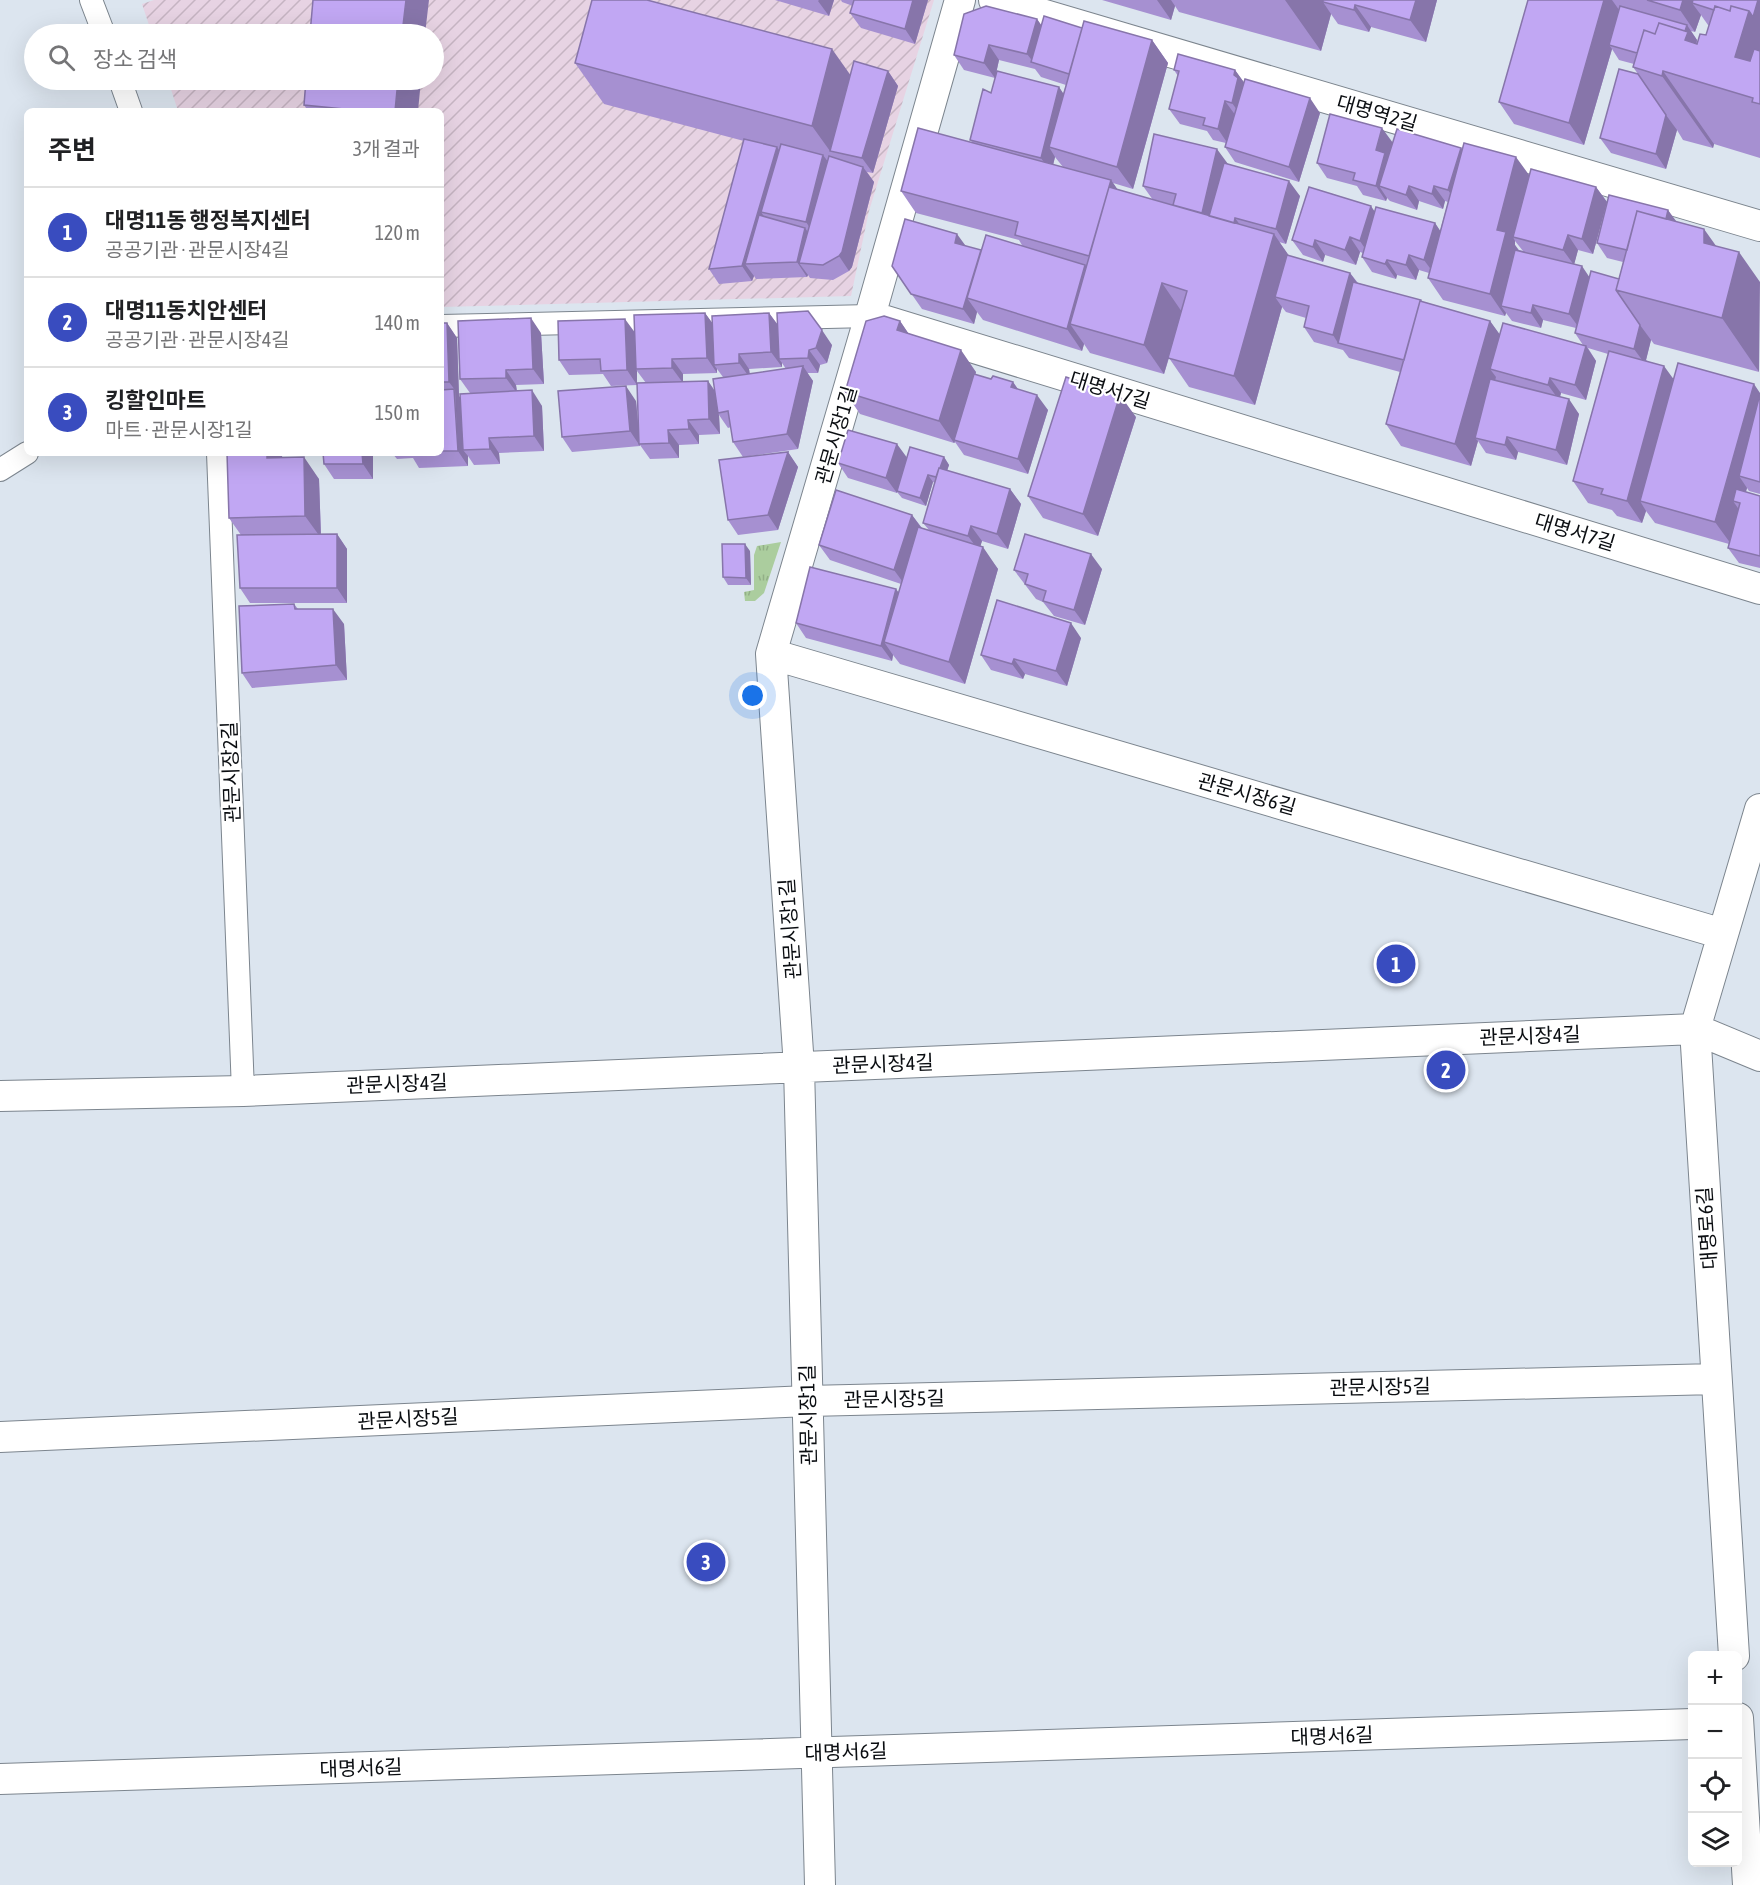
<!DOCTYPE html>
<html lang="ko">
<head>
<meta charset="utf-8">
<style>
  :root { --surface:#fff; --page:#f6f6f6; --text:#202124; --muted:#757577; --line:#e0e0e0; --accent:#394cbf }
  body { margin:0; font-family:"Asap Condensed","Noto Sans KR",sans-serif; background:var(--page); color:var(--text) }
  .controls { position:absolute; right:18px; bottom:18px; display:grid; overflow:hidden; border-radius:9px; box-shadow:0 6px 24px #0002 }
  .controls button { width:54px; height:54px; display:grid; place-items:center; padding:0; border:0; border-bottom:2px solid var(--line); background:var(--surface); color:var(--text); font:30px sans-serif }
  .you { position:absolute; left:753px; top:696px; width:21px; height:21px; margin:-15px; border:4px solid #fff; border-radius:50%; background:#1a73e8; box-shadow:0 0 0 9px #1a73e833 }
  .badge { display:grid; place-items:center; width:39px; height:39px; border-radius:50%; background:var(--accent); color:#fff; font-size:20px; font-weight:700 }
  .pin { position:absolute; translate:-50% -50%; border:3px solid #fff; box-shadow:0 2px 6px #0006 }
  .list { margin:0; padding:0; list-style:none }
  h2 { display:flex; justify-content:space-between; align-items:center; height:78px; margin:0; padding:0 24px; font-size:26px }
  h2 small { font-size:20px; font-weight:400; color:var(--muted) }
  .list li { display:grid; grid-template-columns:39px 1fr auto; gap:18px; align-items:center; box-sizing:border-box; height:90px; padding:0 24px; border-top:2px solid var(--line) }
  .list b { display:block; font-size:22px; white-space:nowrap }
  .list p { margin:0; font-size:20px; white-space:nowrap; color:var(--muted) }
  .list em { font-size:20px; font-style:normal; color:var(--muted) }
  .icon { flex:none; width:33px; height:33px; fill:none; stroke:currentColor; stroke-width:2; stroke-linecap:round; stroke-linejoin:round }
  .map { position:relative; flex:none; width:1760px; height:1885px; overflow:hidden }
  .search { position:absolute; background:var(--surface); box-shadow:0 6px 24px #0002; left:24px; top:24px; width:420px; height:66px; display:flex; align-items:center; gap:15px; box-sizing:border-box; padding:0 21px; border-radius:33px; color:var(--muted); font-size:22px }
  .panel { position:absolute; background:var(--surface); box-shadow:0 6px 24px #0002; left:24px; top:108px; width:420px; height:348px; border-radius:9px }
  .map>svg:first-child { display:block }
  .industrial { fill:url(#industrial-furrows) }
  .grass { fill:url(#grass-tufts) }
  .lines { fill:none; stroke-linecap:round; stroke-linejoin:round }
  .pedestrian-casing { stroke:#7c858e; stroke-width:24 }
  .minor-casing { stroke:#7c858e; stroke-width:32 }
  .pedestrian { stroke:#fff; stroke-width:22 }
  .minor { stroke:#fff; stroke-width:30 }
  .wall { fill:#a690d1; fill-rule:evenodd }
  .shaded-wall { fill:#8775aa }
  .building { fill:#c1a7f3; stroke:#8775aa; stroke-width:1.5 }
  .labels { text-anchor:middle; stroke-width:4.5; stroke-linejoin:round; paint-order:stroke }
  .street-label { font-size:20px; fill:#0a0d11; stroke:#fff }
</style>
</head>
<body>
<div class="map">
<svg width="1760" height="1885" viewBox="0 0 1760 1885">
  <defs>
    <pattern id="industrial-furrows" width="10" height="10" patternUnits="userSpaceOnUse" patternTransform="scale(1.5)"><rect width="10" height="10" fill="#e7d3e3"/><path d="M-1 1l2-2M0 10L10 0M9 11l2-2" fill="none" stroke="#c5b4c2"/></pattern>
    <pattern id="grass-tufts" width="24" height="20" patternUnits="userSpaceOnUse" patternTransform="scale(1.5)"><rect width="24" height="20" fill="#abcd9e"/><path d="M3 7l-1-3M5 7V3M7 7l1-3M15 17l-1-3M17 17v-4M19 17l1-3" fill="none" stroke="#92af87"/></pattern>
  </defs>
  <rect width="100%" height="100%" fill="#dce5ef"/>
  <path class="industrial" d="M154,0H934L869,211L851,296L441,307V111H178L168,80H434V34H152L142,4Z"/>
  <path class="grass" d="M781,542L764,593L755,601H745L744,592L754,590V555L757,546Z"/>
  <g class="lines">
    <defs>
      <path id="pedestrian" d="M91,0L104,34
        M120,80L131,111
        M441,326L870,316
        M218,453L243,1091
        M0,470L27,453"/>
      <path id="minor" d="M994,0L1760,226
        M870,316L1760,589
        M771,654L1723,934
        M0,1096L243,1091L1695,1029L1760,1056
        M0,1437L808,1401L1716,1379
        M1734,1656L1695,1029L1760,809
        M1738,1718L1748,1885
        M0,1779L1692,1724
        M820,1885L799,1067L771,654L870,316L960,0"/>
    </defs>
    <use href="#pedestrian" class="pedestrian-casing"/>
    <use href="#minor" class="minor-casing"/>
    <use href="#pedestrian" class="pedestrian"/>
    <use href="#minor" class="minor"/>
  </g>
  <path class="wall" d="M775,0H834L829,16Z
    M841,0H928L915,44L861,28L850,13L853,6L842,2Z
    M1102,0H1437L1426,42L1371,27L1369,32L1338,24L1331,14L1321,51L1179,12L1175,6L1171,20Z
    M1528,0H1760V158L1714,144L1713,148L1683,140L1677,130L1666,169L1611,153L1600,138L1638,74L1633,67L1634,64L1619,60L1612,49L1584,145L1514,124L1499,102ZM1701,15L1708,25L1709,26L1706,35L1697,44V40L1691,31L1695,32Z
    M1037,19L1042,26L1082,28L1152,40L1168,63L1133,189L1113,183L1117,189L1153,200L1143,186L1228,164L1300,196L1286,244L1279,242L1289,256L1350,273L1358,283L1490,321L1499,334L1583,345L1575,333L1576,328L1543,320L1541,328L1512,321L1506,313L1505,316L1443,300L1428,278L1429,273L1419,270L1416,280L1397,275L1396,279L1372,272L1362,257L1363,253L1360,252L1356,265L1325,255L1323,262L1303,255L1292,240L1375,212L1435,223L1440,231L1448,202L1445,201L1443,209L1419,201L1417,210L1390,201L1387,198L1386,201L1363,195L1357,186L1327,178L1317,163L1393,143L1462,150L1529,175L1596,187L1607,202L1593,254L1578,250L1574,264L1589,277L1619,279L1623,262L1607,258L1597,243L1668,210L1759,372L1654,344L1651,340L1646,360L1674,379L1760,393V494L1749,491L1747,488L1746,492L1760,496V568L1739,563L1728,548L1729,544L1655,523L1646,511L1642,523L1617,516L1612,510L1588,503L1573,481L1608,354L1588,348L1596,361L1586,400L1561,393L1560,397L1579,414L1567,465L1518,452L1516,460L1486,453L1478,441L1471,466L1401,446L1386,424L1400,372L1349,358L1343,350L1314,342L1304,327L1306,318L1286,312L1282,307L1255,405L1189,387L1169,358L1164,374L1090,353L1084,344L1082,351L983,320L977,312L974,324L922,309L892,266L965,246L981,251L1023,247L1019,240L916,213L901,191L972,142L970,140L991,93L1059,87L1063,94L1066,85L1041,77L1035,69L999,60L995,78L964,70L954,55ZM1055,157L1063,167L1053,165ZM1515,241L1523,251L1519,250L1515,245Z
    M575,63L850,75L888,71L898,86L873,173L867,172L874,182L852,267L849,271L833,280L810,278L808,275L807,277L756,279L754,276L752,281L719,284L709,269L744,141L604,104Z
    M1174,70H1235L1244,83L1320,113L1299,182L1235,162L1225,147L1226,143L1213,140L1207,131L1180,124L1169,109L1178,76Z
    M304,105L418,111H308Z
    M705,313L712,323L769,313L778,325L832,345L827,363L820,365L818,373H807L813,381L798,449L743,457L733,442L731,427L728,428L719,415L720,434L699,435V444L679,445V458L650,459L640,445V446L572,452L562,437L636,401L639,432L637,385L611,386L603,374L569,375L559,360L635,332ZM782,363L786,369L750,374L749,369L782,367ZM717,369L723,377L715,391L708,381L683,382V374L717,373ZM637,371L646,383H637Z
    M900,321L908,333L976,372L975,375L991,379L1013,382L1018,389L1048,410L1028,474L964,455L955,442L954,443L860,414L845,392Z
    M441,323H447L457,338L459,396L460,398L470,393L460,379L541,333L544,384L516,385L517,391L542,406L544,451L499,453L500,464L474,465L468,456V466L419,468L413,458L397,459L392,453H441Z
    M1136,417L1098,536L1043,518L1028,496Z
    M788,452L798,467L778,530L738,535L728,520Z
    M323,453H373V479H334L324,464Z
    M944,457L949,465L947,471L1010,489L1021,504L1008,549L982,541L980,546L998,569L965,684L900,664L893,655L892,661L806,638L796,623L896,589L899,593L901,584L830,560L819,545L912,515L922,528L929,530L923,523L935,483L933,482L926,506L902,498L897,492V493L848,478L838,463L907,458Z
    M282,458L319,479L321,535L337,534L347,549V603H250L240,588L241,535L229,518Z
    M750,551L751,585H728L723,577Z
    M1102,569L1085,625L1054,616L1043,602L1036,599L1014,570Z
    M294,604L298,609L344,624L347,680L252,688L242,673Z
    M1081,638L1067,686L1025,674L1023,679L991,670L981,655Z"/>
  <path class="shaded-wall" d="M406,0H429L425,34H402Z
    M819,0H834L829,16L818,1Z
    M913,0H928L915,44L905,29Z
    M1157,0H1171L1175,6L1171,20Z
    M1285,0H1335L1323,2L1331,14L1321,51Z
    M1416,0H1437L1426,42L1410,20Z
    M1604,0H1612L1622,14L1609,45L1612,49L1584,145L1569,123Z
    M1683,0H1705L1692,3L1701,15L1695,32L1680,10Z
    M1758,0H1760V92L1735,57L1749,11Z
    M1355,5L1371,27L1369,32L1354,10Z
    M1037,19L1047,34L1034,63L1027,54Z
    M1687,25L1697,40L1696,44L1674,68Z
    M1152,40L1168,63L1133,189L1117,167Z
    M989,45L999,60L995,78L984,63Z
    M832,49L861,90L830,151L812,126Z
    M1235,70L1246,85L1243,118L1232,103L1234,75Z
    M888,71L898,86L873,173L862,158Z
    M1663,71L1714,144L1713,148L1662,76Z
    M398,80H421L418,111H395Z
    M1059,87L1069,102L1049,147L1055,157L1051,173L1041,158Z
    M1310,98L1320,113L1299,182L1289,167Z
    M1225,101L1236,116L1228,144L1218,129Z
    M1666,115L1677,130L1666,169L1656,154Z
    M1382,128L1393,143L1379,186L1387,198L1386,201L1376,186V150Z
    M777,147L787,162L761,212L769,224L745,264L754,276L752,281L742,266Z
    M1461,148L1471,163L1458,205L1448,190Z
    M1217,149L1228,164L1214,222L1208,221L1202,213Z
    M823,155L834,170L816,237L806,222Z
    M1516,157L1532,179L1513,237L1515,241V245L1521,254L1501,306L1506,313L1505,316L1490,294L1497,230Z
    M863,167L874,182L852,267L849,271L839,256Z
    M1111,180L1127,203L1090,256Z
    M1289,181L1300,196L1286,244L1276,229Z
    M1409,186L1419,201L1417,210L1406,195Z
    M1434,186L1445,201L1443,209L1432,194Z
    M1596,187L1607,202L1593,254L1582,239Z
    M1371,206L1381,221L1370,256L1360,241Z
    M1668,210L1679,225L1650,282Z
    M1235,218L1246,233L1233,228Z
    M1435,223L1445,238L1435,275L1424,260Z
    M805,228L816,243L799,263L808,275L807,277L797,262Z
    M1704,229L1734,271L1739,252L1760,282L1759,372L1722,318L1704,243Z
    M957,234L968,249L955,243Z
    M1274,234L1294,263L1275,297L1282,307L1255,405L1234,376Z
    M1568,235L1578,250L1574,265L1563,250Z
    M1350,237L1360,252L1356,265L1345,250Z
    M1315,240L1325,255L1323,262L1313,247Z
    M981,250L991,265L967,298L977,312L974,324L963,309Z
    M1409,255L1419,270L1416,280L1406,265Z
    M1387,260L1397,275L1396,279L1385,264Z
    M1085,265L1101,287L1070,324L1084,344L1082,351L1067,329Z
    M1582,266L1592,281L1580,329L1569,314Z
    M1350,273L1361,288L1338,343L1333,335Z
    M1162,283L1182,312L1164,374L1144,345Z
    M1533,305L1543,320L1541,328L1531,313Z
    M705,313L716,328L714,365L717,369V373L707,358Z
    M769,313L780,328L779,359L782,363V367L771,352Z
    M531,318L541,333L544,384L533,369Z
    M625,319L636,334V369L637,371V385L627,370Z
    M900,321L915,343L897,330Z
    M1490,321L1506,343L1490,369L1496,377L1479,439L1475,438L1478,441L1471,466L1455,444Z
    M447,323L457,338L459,396L465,404L463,450L468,456V466L458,451L455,390L449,382Z
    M1640,325L1651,340L1645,364L1634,349Z
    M822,330L832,345L827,363L816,348Z
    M1586,346L1596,361L1586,400L1575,385Z
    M809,350L820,365L818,373L808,358Z
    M961,350L976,372L955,441L954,440L955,442L954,443L939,421Z
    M739,354L749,369L750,378L739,363Z
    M672,359L683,374V383L672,368Z
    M803,366L813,381L798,449L787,434Z
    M1664,366L1680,388L1640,501L1646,511L1642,523L1627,501Z
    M506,370L516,385L517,393L506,378Z
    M1550,378L1561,393L1559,400L1548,385Z
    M708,381L718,396V413L719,415L720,434L709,419Z
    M1013,382L1023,397L1011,387Z
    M1754,384L1760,393V441L1739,476L1747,488L1741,506L1740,503L1733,501L1740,511L1731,544L1715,522Z
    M626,386L636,401L640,446L630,431Z
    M532,390L542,406L544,451L534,436Z
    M1037,395L1048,410L1028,474L1018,459Z
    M1120,395L1136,417L1098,536L1083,514Z
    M1569,399L1579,414L1567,465L1556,450Z
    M688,420L699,435V444L689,429Z
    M668,430L679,445V458L669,443Z
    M1507,437L1518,452L1516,460L1505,445Z
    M489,438L499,453L500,464L490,449Z
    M897,444L908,459L897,493L886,478Z
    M788,452L798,467L778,530L768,515Z
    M267,453H282L283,480L267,458Z
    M362,453H373V479L363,464Z
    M304,457L319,479L321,538L305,516Z
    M944,457L949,465L942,485L937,478Z
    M928,475L933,482L926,506L920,498Z
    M1010,489L1021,504L1008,549L997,534Z
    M912,515L923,530L905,585L894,570Z
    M971,526L982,541L979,551L968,536Z
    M337,534L347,549V603L337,588Z
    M745,544L750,551L751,585L746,578Z
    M983,547L998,569L965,684L949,662Z
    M1091,554L1102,569L1085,625L1074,610Z
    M896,589L906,604L884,642L893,655L892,661L881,646Z
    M333,609L344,624L347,680L336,665Z
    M1071,623L1081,638L1067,686L1056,671Z
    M1014,659L1025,674L1023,679L1012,664Z"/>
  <path class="building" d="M313,0H406L402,34H310Z
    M592,0H647L832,49L812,126L575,63Z
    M854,0H913L905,29L850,13Z
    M1323,0H1416L1410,20L1355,5L1354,10L1323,2Z
    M1528,0H1604L1569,123L1499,102Z
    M1647,0H1683L1680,10Z
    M1693,0H1758L1753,17L1749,11L1731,6L1730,11L1715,6L1714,10L1692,3Z
    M986,6L1037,19L1027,54L989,45L984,63L954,55L964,14Z
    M1620,6L1687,25L1685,31L1659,23L1655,34L1644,30L1637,53L1609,45Z
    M1715,6L1730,11L1731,6L1749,11L1735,57L1750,61L1754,49L1760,51V104L1752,102L1753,98L1663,71L1662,76L1633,67L1644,30L1655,34L1659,23L1688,32L1685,40L1697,44L1700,34L1706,35Z
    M1044,16L1082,28L1069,74L1031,62Z
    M1084,21L1152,40L1117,167L1049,147Z
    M1178,54L1235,70L1234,75L1238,78L1232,103L1225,101L1218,129L1203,125L1205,118L1169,109L1179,71L1174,70Z
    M854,61L888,71L862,158L830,151Z
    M1619,69L1638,74L1666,115L1656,154L1600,138Z
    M997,71L1059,87L1041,158L970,140L983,89L991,93Z
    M1245,79L1310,98L1289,167L1225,147Z
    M306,80H398L395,111H364L304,105Z
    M1330,114L1382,128L1376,150L1385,153L1376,186L1353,180L1355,173L1317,163Z
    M918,128L1111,180L1089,256L1015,235L1018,222L901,191Z
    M1397,129L1461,148L1448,190L1434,186L1432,194L1409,186L1406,195L1379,186Z
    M1154,134L1217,149L1202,213L1173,205L1176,194L1143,186Z
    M744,139L777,147L742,266L709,269Z
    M1464,143L1516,157L1497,230L1506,232L1490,294L1428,278Z
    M781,144L823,155L806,222L761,212Z
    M829,156L863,167L842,252L839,256L823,265L799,263Z
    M1224,163L1289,181L1276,229L1235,218L1234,223L1209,216Z
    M1531,169L1596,187L1582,239L1568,235L1563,250L1513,237Z
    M1109,187L1274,234L1234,376L1168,358L1187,291L1162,283L1144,345L1070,324Z
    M1309,187L1371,206L1360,241L1350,237L1345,250L1315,240L1313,247L1292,240Z
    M1609,195L1668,210L1666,219L1637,211L1627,250L1597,243Z
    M1376,207L1435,223L1424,260L1409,255L1406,265L1387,260L1385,264L1362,257Z
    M1637,211L1704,229V243L1739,252L1722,318L1616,290Z
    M759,215L805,228L797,262L745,264Z
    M905,219L957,234L955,243L981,250L963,309L911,294L892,266Z
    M986,235L1085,265L1067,329L967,298Z
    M1515,250L1582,266L1569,314L1533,305L1531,313L1501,306Z
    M1287,255L1350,273L1333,335L1304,327L1309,306L1275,297Z
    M1591,271L1619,279L1616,290L1640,325L1634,349L1575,333Z
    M1353,282L1421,300V301H1420L1404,360L1338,343Z
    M1420,301L1490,321L1455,444L1386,424Z
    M808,311L822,330L816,348L809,350L808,358L779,359L777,313Z
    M705,313L707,358L672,359V368L636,369L634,315Z
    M769,313L771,352L739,354V363L714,365L712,316Z
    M884,316L900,321L897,330L961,350L939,421L845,392L866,321Z
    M531,318L533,369L506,370V378L460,379L458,321Z
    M625,319L627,370L601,371L600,359L559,360L558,321Z
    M441,323H447L449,382H441Z
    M1503,323L1586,346L1575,385L1550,378L1548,385L1490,369Z
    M1609,351L1664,366L1627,501L1601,494L1603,489L1573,481Z
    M1678,363L1754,384L1715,522L1640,501Z
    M803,366L787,434L733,442L728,411L718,413L713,379Z
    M974,374L991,379L993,376L1013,382L1011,387L1037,395L1018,459L954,440Z
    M1066,377L1120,395L1083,514L1028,496Z
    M1490,379L1569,399L1556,450L1507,437L1505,445L1475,438Z
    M708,381L709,419L688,420L689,429L668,430L669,443L639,444L637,383Z
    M626,386L630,431L562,437L558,391Z
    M454,389L458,451H441V390Z
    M532,390L534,436L489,438L490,449L463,450L460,394Z
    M1760,394V482L1739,476Z
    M848,430L897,444L886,478L838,463Z
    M910,447L944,457L940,468H939L936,477L928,475L920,498L897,491Z
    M788,452L768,515L728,520L719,460Z
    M227,453H267V458L304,457L305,516L229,518Z
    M323,453H362L363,464H324Z
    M939,468L1010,489L997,534L971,526L968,536L923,523Z
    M1736,489L1760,496V556L1728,548L1740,503L1733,501Z
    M836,490L912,515L894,570L819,545Z
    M918,527L983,547L949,662L884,642Z
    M337,534V588H240L237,535Z
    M1025,534L1091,554L1074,610L1043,601L1046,591L1025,584L1028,574L1014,570Z
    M722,544H745L746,578L723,577Z
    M810,567L896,589L881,646L796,623Z
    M997,600L1071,623L1056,671L1014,659L1012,664L981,655Z
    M294,604L295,609H333L336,665L242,673L239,606Z"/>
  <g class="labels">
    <g class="street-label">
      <text transform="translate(1377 113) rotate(16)" y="7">대명역2길</text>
      <text transform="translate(1110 390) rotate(17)" y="7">대명서7길</text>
      <text transform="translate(836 435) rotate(-74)" y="7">관문시장1길</text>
      <text transform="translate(1575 532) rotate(17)" y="7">대명서7길</text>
      <text transform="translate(231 772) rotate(-92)" y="7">관문시장2길</text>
      <text transform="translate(1247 794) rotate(16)" y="7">관문시장6길</text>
      <text transform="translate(790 929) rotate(-94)" y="7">관문시장1길</text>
      <text transform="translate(1530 1036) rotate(-2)" y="7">관문시장4길</text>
      <text transform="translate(883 1064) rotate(-2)" y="7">관문시장4길</text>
      <text transform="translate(397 1084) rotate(-2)" y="7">관문시장4길</text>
      <text transform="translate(1707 1228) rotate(-94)" y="7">대명로6길</text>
      <text transform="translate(1380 1387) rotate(-1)" y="7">관문시장5길</text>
      <text transform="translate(894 1399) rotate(-1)" y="7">관문시장5길</text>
      <text transform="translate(808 1415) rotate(-91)" y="7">관문시장1길</text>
      <text transform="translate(408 1419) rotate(-3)" y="7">관문시장5길</text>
      <text transform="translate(1332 1736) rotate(-2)" y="7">대명서6길</text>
      <text transform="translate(846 1752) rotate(-2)" y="7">대명서6길</text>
      <text transform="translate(361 1768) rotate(-2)" y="7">대명서6길</text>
    </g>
  </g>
</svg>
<div class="controls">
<button>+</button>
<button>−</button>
<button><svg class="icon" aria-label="locate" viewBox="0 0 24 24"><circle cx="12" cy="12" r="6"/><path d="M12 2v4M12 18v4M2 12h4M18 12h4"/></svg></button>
<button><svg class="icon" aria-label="layers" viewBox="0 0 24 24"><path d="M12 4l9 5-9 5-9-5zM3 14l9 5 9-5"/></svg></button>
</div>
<div class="you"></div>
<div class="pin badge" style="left:1396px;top:964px">1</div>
<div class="pin badge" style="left:1446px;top:1070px">2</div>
<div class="pin badge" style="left:706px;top:1562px">3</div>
<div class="search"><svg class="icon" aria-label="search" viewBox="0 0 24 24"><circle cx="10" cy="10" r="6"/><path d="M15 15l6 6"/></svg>장소 검색</div>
<section class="panel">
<h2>주변<small>3개 결과</small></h2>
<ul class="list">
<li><span class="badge">1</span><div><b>대명11동 행정복지센터</b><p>공공기관 · 관문시장4길</p></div><em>120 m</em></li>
<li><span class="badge">2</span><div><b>대명11동치안센터</b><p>공공기관 · 관문시장4길</p></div><em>140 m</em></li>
<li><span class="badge">3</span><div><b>킹할인마트</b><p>마트 · 관문시장1길</p></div><em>150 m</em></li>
</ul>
</section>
</div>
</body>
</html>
